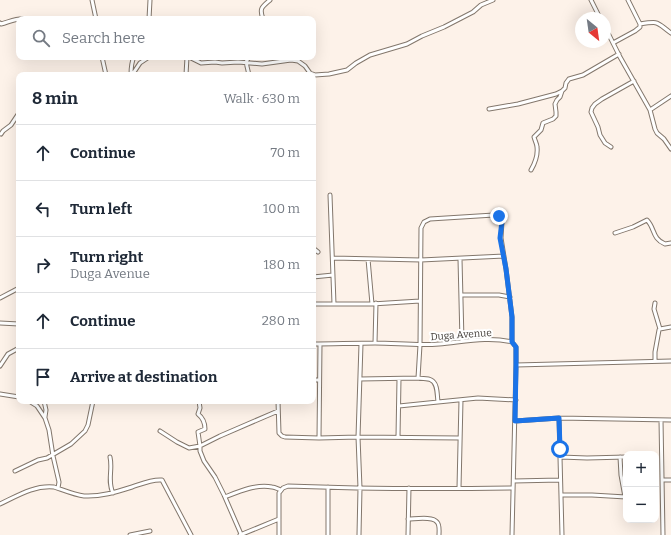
<!DOCTYPE html>
<html lang="en">
<head>
<meta charset="utf-8">
<style>
  :root { --surface:#fff; --page:#f2f2f3; --text:#1f2937; --muted:#747a83; --line:#e0e1e3 }
  body { margin:0; font-family:Bitter,serif; background:var(--page); color:var(--text) }
  .controls { position:absolute; right:12px; bottom:12px; display:grid; overflow:hidden; border-radius:8px; box-shadow:0 4px 16px #0002 }
  .controls button { width:36px; height:36px; display:grid; place-items:center; padding:0; border:0; border-bottom:1px solid var(--line); background:var(--surface); color:var(--text); font:20px sans-serif }
  .compass { position:absolute; left:575px; top:12px; width:36px; height:36px; border-radius:50%; background:var(--surface); box-shadow:0 4px 16px #0002; rotate:151deg }
  .stop { position:absolute; width:12px; height:12px; margin:-9px; border:3px solid #1a73e8; border-radius:50%; background:#fff }
  .stop.end { background:#1a73e8; border-color:#fff; box-shadow:0 1px 4px #0008 }
  .list { margin:0; padding:0; list-style:none }
  h2 { display:flex; justify-content:space-between; align-items:center; height:52px; margin:0; padding:0 16px; font-size:17px }
  h2 small { font-size:13px; font-weight:400; color:var(--muted) }
  .list li { display:grid; grid-template-columns:26px 1fr auto; gap:12px; align-items:center; box-sizing:border-box; height:56px; padding:0 16px; border-top:1px solid var(--line) }
  .list b { display:block; font-size:15px; white-space:nowrap }
  .list p { margin:0; font-size:13px; white-space:nowrap; color:var(--muted) }
  .list em { font-size:13px; font-style:normal; color:var(--muted) }
  .icon { flex:none; width:22px; height:22px; fill:none; stroke:currentColor; stroke-width:2; stroke-linecap:round; stroke-linejoin:round }
  .map { position:relative; flex:none; width:671px; height:535px; overflow:hidden }
  .search { position:absolute; background:var(--surface); box-shadow:0 4px 16px #0002; left:16px; top:16px; width:300px; height:44px; display:flex; align-items:center; gap:10px; box-sizing:border-box; padding:0 14px; border-radius:8px; color:var(--muted); font-size:15px }
  .panel { position:absolute; background:var(--surface); box-shadow:0 4px 16px #0002; left:16px; top:72px; width:300px; height:332px; border-radius:8px }
  .map>svg:first-child { display:block }
  .lines { fill:none; stroke-linecap:round; stroke-linejoin:round }
  .street-casing { stroke:#83776c; stroke-width:5 }
  .street { stroke:#fff; stroke-width:3 }
  .route { stroke:#1a73e8; stroke-width:5 }
  .labels { text-anchor:middle; stroke-width:4; stroke-linejoin:round; paint-order:stroke }
  .street-label { font-size:10px; fill:#403b36; stroke:#fff }
</style>
</head>
<body>
<div class="map">
<svg width="671" height="535" viewBox="0 0 671 535">
  <rect width="100%" height="100%" fill="#fdf2e9"/>
  <g class="lines">
    <defs>
      <path id="street" d="M92,0L96,19
        M591,0L600,18
        M149,19L150,0
        M263,19C259,8 262,7 270,0
        M0,23L1,24C9,22 18,17 26,19
        M640,24C660,21 656,22 671,33
        M605,27L620,57L650,110L655,129L657,133L664,139L671,149
        M613,43L635,31L640,27V24L628,0
        M102,57L106,75
        M189,57L201,63L215,62L222,63L238,62L262,64L291,60L298,61L305,66L310,73L315,75L329,74L347,70L356,63L370,55L407,44L422,36L444,27L473,12L481,5L493,0
        M249,57L246,62L249,75
        M131,75C131,69 131,63 134,57
        M132,75L140,63L149,57
        M186,75L187,57
        M489,109L518,104L556,94L562,91L565,88L566,83L569,79L583,75L619,54
        M650,110L671,96
        M1,134L3,131L11,125L19,113
        M611,147L605,143L600,135L598,127L591,112L592,108L595,104L602,99L634,81
        M531,170C535,163 538,155 537,147C537,144 535,141 534,137L541,130L543,123L553,119L556,116V112L555,104L557,100L560,97L562,91
        M330,195L334,304
        M615,233L633,227L647,220C655,228 652,239 665,244L671,243
        M313,248L318,252
        M333,258L421,260L504,256
        M368,259L372,304
        M460,259L462,341
        M313,277L333,275
        M461,295H499L510,297
        M0,298L19,288
        M655,303L654,309L660,329
        M313,304H372L420,301
        M0,323L19,324
        M375,343L376,303
        M313,344C333,344 354,343 375,343C396,343 418,346 439,344C463,342 488,336 512,342L516,347V365L512,535
        M655,361V352L659,330L660,329L671,327
        M516,365L671,361
        M0,366L8,354L19,348
        M360,379L418,378
        M313,380H319
        M0,394L19,397
        M29,401L37,406L45,418L49,430L53,456L59,482L58,488
        M44,401L46,410L45,417
        M278,401L279,433L282,436L285,437L319,438L358,437L460,438
        M438,402C437,395 438,383 431,380C428,378 422,379 418,378L420,345L421,228L424,222L430,219L494,215L499,216L502,221L501,238L506,269L512,317V342
        M399,406L438,402L478,398L516,400
        M559,418L562,535
        M661,420L663,535
        M515,421L559,418L671,420
        M160,431L177,442L189,448L200,446L198,432L205,429C205,422 203,418 198,414L200,408L199,401
        M398,437L399,379
        M319,438L320,344
        M110,457C113,470 107,481 113,493
        M561,457L587,458L626,457
        M620,457L621,475L625,497
        M15,471L38,460L47,458L71,444L85,431L88,425L93,401
        M662,480H671
        M514,481L560,480
        M459,488L461,400
        M561,495H592L626,497
        M225,497C240,491 256,484 272,487C275,487 278,489 281,490
        M0,504C17,496 34,485 54,487C63,490 75,495 84,496C100,497 116,492 132,487C141,484 152,479 162,480L191,535
        M408,519C415,519 433,516 437,522C440,525 439,531 439,535
        M241,534L224,495L215,477L204,461L200,451V446L220,436L278,411
        M130,535L150,531
        M240,535L279,519
        M279,535V493L283,488L288,486C363,489 438,489 513,488
        M328,535V487
        M359,535L360,488L358,437L361,344
        M408,535L409,488"/>
    </defs>
    <use href="#street" class="street-casing"/>
    <use href="#street" class="street"/>
  </g>
  <g class="lines">
    <path class="route" d="M499,216L502,221L500,238L506,269L512,317V342L516,347V365L515,421L559,418L560,449"/>
  </g>
  <g class="labels">
    <g class="street-label">
      <text transform="translate(461 334) rotate(-4)" y="4">Duga Avenue</text>
    </g>
  </g>
</svg>
<div class="controls">
<button>+</button>
<button>−</button>
</div>
<svg class="compass" viewBox="-18 -18 36 36"><path d="M0-13l5 13h-10z" fill="#e53935"/><path d="M0 13l5-13h-10z" fill="#747a83"/></svg>
<div class="stop" style="left:560px;top:449px"></div>
<div class="stop end" style="left:499px;top:216px"></div>
<div class="search"><svg class="icon" aria-label="search" viewBox="0 0 24 24"><circle cx="10" cy="10" r="6"/><path d="M15 15l6 6"/></svg>Search here</div>
<section class="panel">
<h2>8 min<small>Walk · 630 m</small></h2>
<ul class="list">
<li><svg class="icon" aria-label="ahead" viewBox="0 0 24 24"><path d="M12 20V5M6 11l6-6 6 6"/></svg><div><b>Continue</b></div><em>70 m</em></li>
<li><svg class="icon" aria-label="left" viewBox="0 0 24 24"><path d="M17 20v-9H6M10 6l-5 5 5 5"/></svg><div><b>Turn left</b></div><em>100 m</em></li>
<li><svg class="icon" aria-label="right" viewBox="0 0 24 24"><path d="M7 20v-9h11M14 6l5 5-5 5"/></svg><div><b>Turn right</b><p>Duga Avenue</p></div><em>180 m</em></li>
<li><svg class="icon" aria-label="ahead" viewBox="0 0 24 24"><path d="M12 20V5M6 11l6-6 6 6"/></svg><div><b>Continue</b></div><em>280 m</em></li>
<li><svg class="icon" aria-label="arrive" viewBox="0 0 24 24"><path d="M6 21V4h12l-3 4 3 4H6"/></svg><div><b>Arrive at destination</b></div></li>
</ul>
</section>
</div>
</body>
</html>
